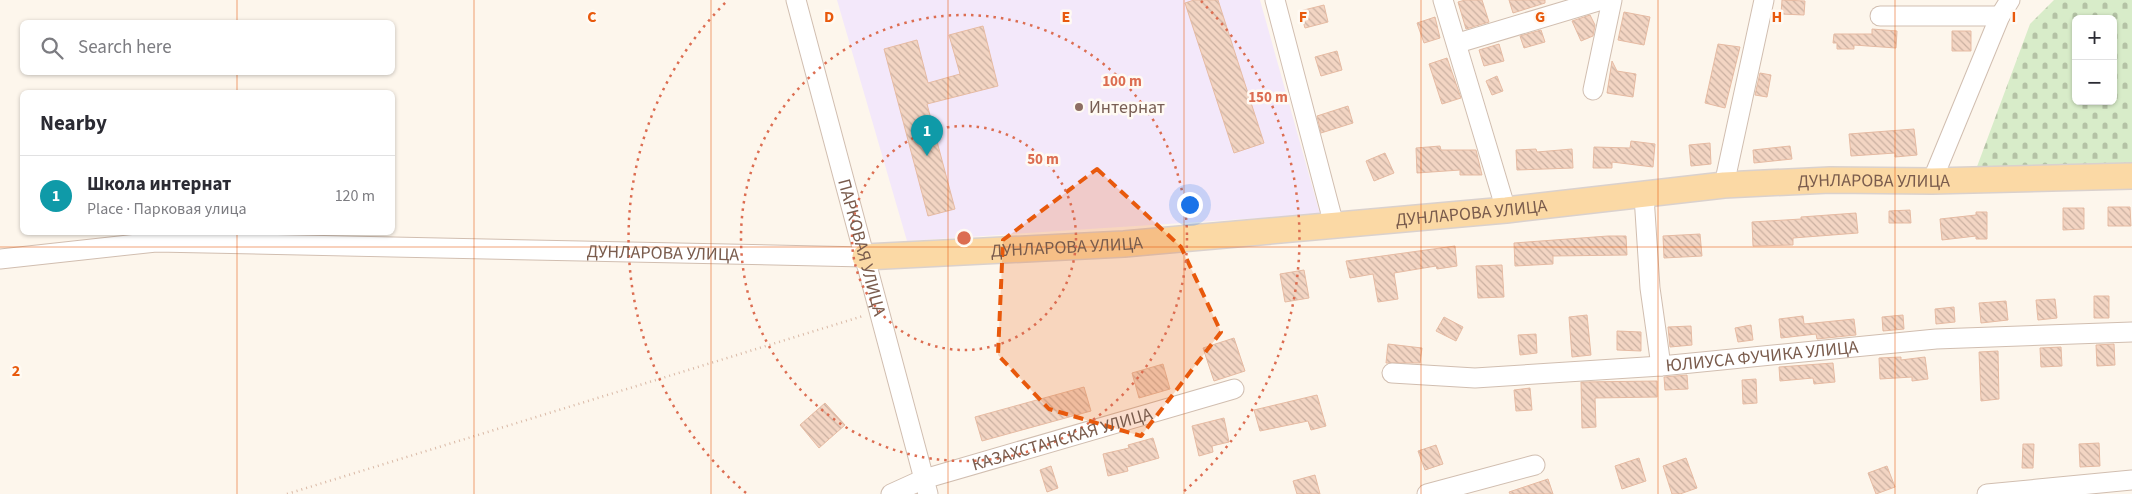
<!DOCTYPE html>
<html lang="en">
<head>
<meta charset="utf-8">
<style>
  :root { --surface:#fff; --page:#f2f2f3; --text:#2b2b33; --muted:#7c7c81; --line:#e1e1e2; --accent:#e76f51 }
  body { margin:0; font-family:"Source Sans 3",sans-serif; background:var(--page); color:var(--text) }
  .controls { position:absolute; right:15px; top:15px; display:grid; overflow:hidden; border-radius:8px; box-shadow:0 1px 4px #0004 }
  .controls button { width:45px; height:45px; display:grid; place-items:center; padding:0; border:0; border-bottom:1px solid var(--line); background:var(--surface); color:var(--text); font:25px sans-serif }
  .you { position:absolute; left:1189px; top:204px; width:18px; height:18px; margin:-12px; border:4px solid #fff; border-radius:50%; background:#1a73e8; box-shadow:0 0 0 8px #1a73e833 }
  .badge { display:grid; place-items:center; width:32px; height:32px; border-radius:50%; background:var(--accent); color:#fff; font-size:16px; font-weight:700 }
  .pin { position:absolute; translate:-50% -41px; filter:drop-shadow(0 1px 2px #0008) }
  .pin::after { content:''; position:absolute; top:26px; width:18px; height:15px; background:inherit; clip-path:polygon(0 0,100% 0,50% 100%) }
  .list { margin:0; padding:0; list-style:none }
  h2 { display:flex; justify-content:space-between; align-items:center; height:65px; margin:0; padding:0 20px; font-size:21px }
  h2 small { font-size:16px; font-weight:400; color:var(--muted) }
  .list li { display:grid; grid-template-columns:32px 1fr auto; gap:15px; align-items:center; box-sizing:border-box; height:80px; padding:0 20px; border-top:1px solid var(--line) }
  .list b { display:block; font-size:19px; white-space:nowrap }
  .list p { margin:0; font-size:16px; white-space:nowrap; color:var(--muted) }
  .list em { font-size:16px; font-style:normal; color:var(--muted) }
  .icon { flex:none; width:28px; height:28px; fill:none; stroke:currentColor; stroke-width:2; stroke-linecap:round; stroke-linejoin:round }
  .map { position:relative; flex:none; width:2132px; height:494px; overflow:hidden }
  .search { position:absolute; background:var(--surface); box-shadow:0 1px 4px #0004; left:20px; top:20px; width:375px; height:55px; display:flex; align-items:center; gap:12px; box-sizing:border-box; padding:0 18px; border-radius:8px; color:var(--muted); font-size:19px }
  .panel { position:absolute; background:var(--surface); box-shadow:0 1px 4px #0004; left:20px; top:90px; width:375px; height:145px; border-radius:8px }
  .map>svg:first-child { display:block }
  .education { fill:#f3e8fa }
  .cemetery { fill:url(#cemetery-stones); fill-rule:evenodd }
  .building { fill:url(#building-back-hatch); stroke:#e6bba3 }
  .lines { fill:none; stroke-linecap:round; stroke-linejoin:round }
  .minor-casing { stroke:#d1beb0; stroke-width:21 }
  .major-casing { stroke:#dad1cd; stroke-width:28 }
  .path { stroke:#d9b8a5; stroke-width:2.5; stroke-dasharray:1 4; stroke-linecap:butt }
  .minor { stroke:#fff; stroke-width:19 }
  .major { stroke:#fbd9a5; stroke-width:25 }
  .marked { fill:#e8590c; fill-opacity:0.2; stroke:#e8590c; stroke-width:4; stroke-dasharray:10 6; stroke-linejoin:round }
  .grid { fill:none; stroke:#e8590c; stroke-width:1; stroke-opacity:0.55 }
  .ring { fill:none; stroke:#dc6d51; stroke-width:2.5; stroke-dasharray:2.5 5 }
  .education-dot { fill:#8d6e63; stroke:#fffaf3; stroke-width:2 }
  .labels { text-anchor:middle; stroke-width:5; stroke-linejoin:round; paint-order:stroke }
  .education-label { font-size:18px; fill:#785e54; stroke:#fffaf3; text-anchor:start }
  .street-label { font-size:18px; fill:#7a5c4d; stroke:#fffaf3 }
  .grid-label { font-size:16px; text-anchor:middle; font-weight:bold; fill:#e8590c; stroke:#fffaf3; stroke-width:5; stroke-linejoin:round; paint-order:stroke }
  .centre { fill:#dc6d51; stroke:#fffaf3; stroke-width:2.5 }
  .ring-label { font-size:15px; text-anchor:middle; font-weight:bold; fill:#dc6d51; stroke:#fffaf3; stroke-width:5; stroke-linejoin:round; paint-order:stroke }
</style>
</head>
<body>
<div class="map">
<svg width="2132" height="494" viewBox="0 0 2132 494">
  <defs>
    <pattern id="cemetery-stones" width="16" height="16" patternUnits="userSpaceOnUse" patternTransform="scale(1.25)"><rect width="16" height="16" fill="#d8ecc9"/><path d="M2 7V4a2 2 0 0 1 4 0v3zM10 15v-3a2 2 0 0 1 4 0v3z" fill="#b4c2a5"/></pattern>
    <pattern id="building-back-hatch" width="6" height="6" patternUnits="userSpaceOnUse" patternTransform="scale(1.25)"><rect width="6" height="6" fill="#f3d5c3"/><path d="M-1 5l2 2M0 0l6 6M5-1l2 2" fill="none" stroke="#cab0a1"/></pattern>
  </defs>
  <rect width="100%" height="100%" fill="#fdf6ec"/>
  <path class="education" d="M837,0H1260L1320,214L907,241Z"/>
  <path class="cemetery" d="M2054,0H2132V171L1975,172L2030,24ZM2076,19H2113V101H2076Z"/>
  <path class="building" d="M1194,0H1218L1264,143L1234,153L1185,3Z
    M1465,0H1482L1489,22L1466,29L1458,2Z
    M1509,0H1545V3L1513,13Z
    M1782,0L1805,1L1804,15L1781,14Z
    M1324,5L1328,22L1305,28L1300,11Z
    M1624,12L1650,17L1644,45L1618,40Z
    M1590,15L1595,25L1593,36L1581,41L1572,21Z
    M1435,17L1440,38L1424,43L1417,23Z
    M983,26L998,86L927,104L955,209L928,216L884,49L917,40L928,83L960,74L949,35Z
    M1872,29L1897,31L1896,48L1854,45V49H1837V43H1833L1834,34H1872Z
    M1541,30L1545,42L1524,48L1520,36Z
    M1952,31H1971V51H1952Z
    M1499,44L1504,61L1484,66L1479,50Z
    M1718,44L1740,47L1725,108L1705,103Z
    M1337,51L1342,70L1321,76L1315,57Z
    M1447,58L1461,98L1442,104L1429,64Z
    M1612,61L1617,71L1636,74L1633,97L1607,93Z
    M1760,73L1771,75L1767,97L1755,95Z
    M1497,76L1503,91L1492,95L1486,81Z
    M1348,106L1353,123L1321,133L1317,116Z
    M1914,129L1917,155L1895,157V153L1851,156L1849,134Z
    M1631,141L1655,144L1653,167L1612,162V168H1593L1594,147L1630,148Z
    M1710,143L1711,164L1691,166L1689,145Z
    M1440,146L1441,150H1476L1482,175H1460V170L1417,173L1416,148Z
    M1790,146L1792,159L1754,163L1753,150Z
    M1536,149L1537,152L1572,149L1573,168L1517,170L1516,150Z
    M1385,153L1394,173L1374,181L1366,161Z
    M2108,207H2130L2131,226H2108Z
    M2063,208H2084V229L2063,230Z
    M1910,210L1911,223H1889V211Z
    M1976,212H1987V239H1976V236L1942,240L1940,219L1976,215Z
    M1856,213L1858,233L1793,238V245L1753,246L1752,222L1801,219V217Z
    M1700,234L1702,256L1664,258L1663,236Z
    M1608,236H1626L1627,255L1553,256V264L1515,266L1514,243Z
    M1455,246L1457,266L1437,269L1436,266L1394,273L1398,299L1378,302L1373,274L1350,278L1346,261Z
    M1502,265L1504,297L1478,298L1476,266Z
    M1304,270L1309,298L1285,302L1280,274Z
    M2094,296H2109V318H2094Z
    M2055,299L2057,318L2038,320L2036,300Z
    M2006,301L2008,320L1981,323L1979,303Z
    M1954,307L1955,322L1936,324L1935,309Z
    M1587,315L1591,355L1572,357L1569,317Z
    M1903,315L1904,329L1883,331L1882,317Z
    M1803,316L1804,324L1854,319L1856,335L1817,339L1816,334L1781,338L1779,319Z
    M1444,317L1463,327L1456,341L1436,331Z
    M1751,325L1753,340L1738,342L1735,328Z
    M1691,326L1692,345L1670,347L1668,327Z
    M1617,331L1641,332V351L1617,350Z
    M1536,334L1537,353L1520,355L1518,335Z
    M1234,338L1245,371L1214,381L1203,348Z
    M1388,344L1422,348L1420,363H1386Z
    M2114,344L2115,365L2097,366L2096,345Z
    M2061,347L2062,366L2041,367L2040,348Z
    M1998,351L1999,399L1981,401L1979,352Z
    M1901,357V360L1925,357L1928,379L1912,381V377L1880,379L1879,358Z
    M1833,363L1835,382L1814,384L1813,378L1780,381L1779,367Z
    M1163,364L1170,389L1139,398L1132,373Z
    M1687,375L1688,389L1665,390L1664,377Z
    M1756,379L1757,403L1743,404L1742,380Z
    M1657,381V397L1595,398L1596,427L1582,428L1581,382Z
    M1084,387L1091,411L982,441L975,417Z
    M1530,388L1532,410L1516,411L1514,390Z
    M1317,395L1326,426L1311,430L1308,421L1260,431L1254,410Z
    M825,403L845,425L819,448L800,425Z
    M1224,418L1229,442L1212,446L1213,452L1199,456L1192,426Z
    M1153,438L1159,458L1127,467L1128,471L1108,476L1103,454L1129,448L1128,445Z
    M2099,443L2100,466L2080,467L2079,444Z
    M2023,444H2034L2033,468H2022Z
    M1436,445L1443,464L1425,470L1418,451Z
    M1639,458L1646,481L1622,489L1615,466Z
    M1686,458L1697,488L1680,494H1672L1663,466Z
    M1051,466L1058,488L1047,492L1040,470Z
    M1887,466L1895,487L1876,494L1868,473Z
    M1315,475L1320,494H1297L1293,481Z
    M1548,479L1553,494H1510L1509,492Z"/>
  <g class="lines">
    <defs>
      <g id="minor">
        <path id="s1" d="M796,0L928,494"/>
        <path d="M1275,0L1334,225"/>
        <path d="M1443,0L1506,210"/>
        <path d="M1880,16H2000"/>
        <path d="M1458,43L1602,0"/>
        <path d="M1593,90L1612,0"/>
        <path d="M1932,181L2000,16L2010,0"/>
        <path d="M1724,185L1764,0"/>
        <path d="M1644,196L1650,288L1661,366"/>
        <path id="s2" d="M0,259L156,242L865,257"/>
        <path id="s3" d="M1392,373L1475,378L1661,366L1936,339L2132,332"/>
        <path id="s4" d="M891,494L924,479L1234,389"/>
        <path d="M1427,494L1535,465"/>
        <path d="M1987,494L2132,480"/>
      </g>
      <g id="major">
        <path id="s5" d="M865,257L1124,244L1506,210L1724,185L1830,180L1932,181L2132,176"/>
      </g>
    </defs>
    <use href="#minor" class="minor-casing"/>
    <use href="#major" class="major-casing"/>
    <path class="path" d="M287,494L863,316"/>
    <use href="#minor" class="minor"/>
    <use href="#major" class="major"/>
  </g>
  <path class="marked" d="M1097,169L1181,247L1221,332L1141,436L1049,409L998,355L1003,240Z"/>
  <path class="grid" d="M237,0V22M474,0V494M711,0V494M948,0V494M1184,0V494M1421,0V494M1658,0V494M1895,0V494M237,72V92M237,232V494M0,247H2132"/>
  <g class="ring">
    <circle cx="964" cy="238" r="112"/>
    <circle cx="964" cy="238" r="223"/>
    <path d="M746 493A335 335 0 0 1 727 1M1201 1A335 335 0 0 1 1182 493"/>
  </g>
  <circle class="education-dot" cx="1079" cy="107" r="5"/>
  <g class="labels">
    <g class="education-label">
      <text x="1089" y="113">Интернат</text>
    </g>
    <g class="street-label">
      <text dy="6" stroke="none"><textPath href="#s5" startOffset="1012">ДУНЛАРОВА УЛИЦА</textPath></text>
      <text dy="6" stroke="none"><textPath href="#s5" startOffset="608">ДУНЛАРОВА УЛИЦА</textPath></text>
      <text dy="6" stroke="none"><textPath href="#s1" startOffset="256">ПАРКОВАЯ УЛИЦА</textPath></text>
      <text dy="6" stroke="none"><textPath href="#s5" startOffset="202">ДУНЛАРОВА УЛИЦА</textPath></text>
      <text dy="6" stroke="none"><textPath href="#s2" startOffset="664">ДУНЛАРОВА УЛИЦА</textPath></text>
      <text dy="6" stroke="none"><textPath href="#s3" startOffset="371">ЮЛИУСА ФУЧИКА УЛИЦА</textPath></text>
      <text dy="6" stroke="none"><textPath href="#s4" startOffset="180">КАЗАХСТАНСКАЯ УЛИЦА</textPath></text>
    </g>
  </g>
  <g class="grid-label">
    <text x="592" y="22">C</text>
    <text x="829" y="22">D</text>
    <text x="1066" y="22">E</text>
    <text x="1303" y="22">F</text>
    <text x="1540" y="22">G</text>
    <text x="1777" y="22">H</text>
    <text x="2014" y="22">I</text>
    <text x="16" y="376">2</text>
  </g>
  <circle cx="964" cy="238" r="8" class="centre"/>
  <g class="ring-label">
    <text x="1122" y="86">100 m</text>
    <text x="1268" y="102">150 m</text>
    <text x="1043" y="164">50 m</text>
  </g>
</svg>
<div class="controls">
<button>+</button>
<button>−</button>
</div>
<div class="you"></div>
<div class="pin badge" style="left:927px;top:156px;background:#0f9aa8">1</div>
<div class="search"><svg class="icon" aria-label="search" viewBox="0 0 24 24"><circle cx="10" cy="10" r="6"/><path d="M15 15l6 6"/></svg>Search here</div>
<section class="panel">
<h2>Nearby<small></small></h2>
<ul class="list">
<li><span class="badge" style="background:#0f9aa8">1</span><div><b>Школа интернат</b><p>Place · Парковая улица</p></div><em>120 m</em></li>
</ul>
</section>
</div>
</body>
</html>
